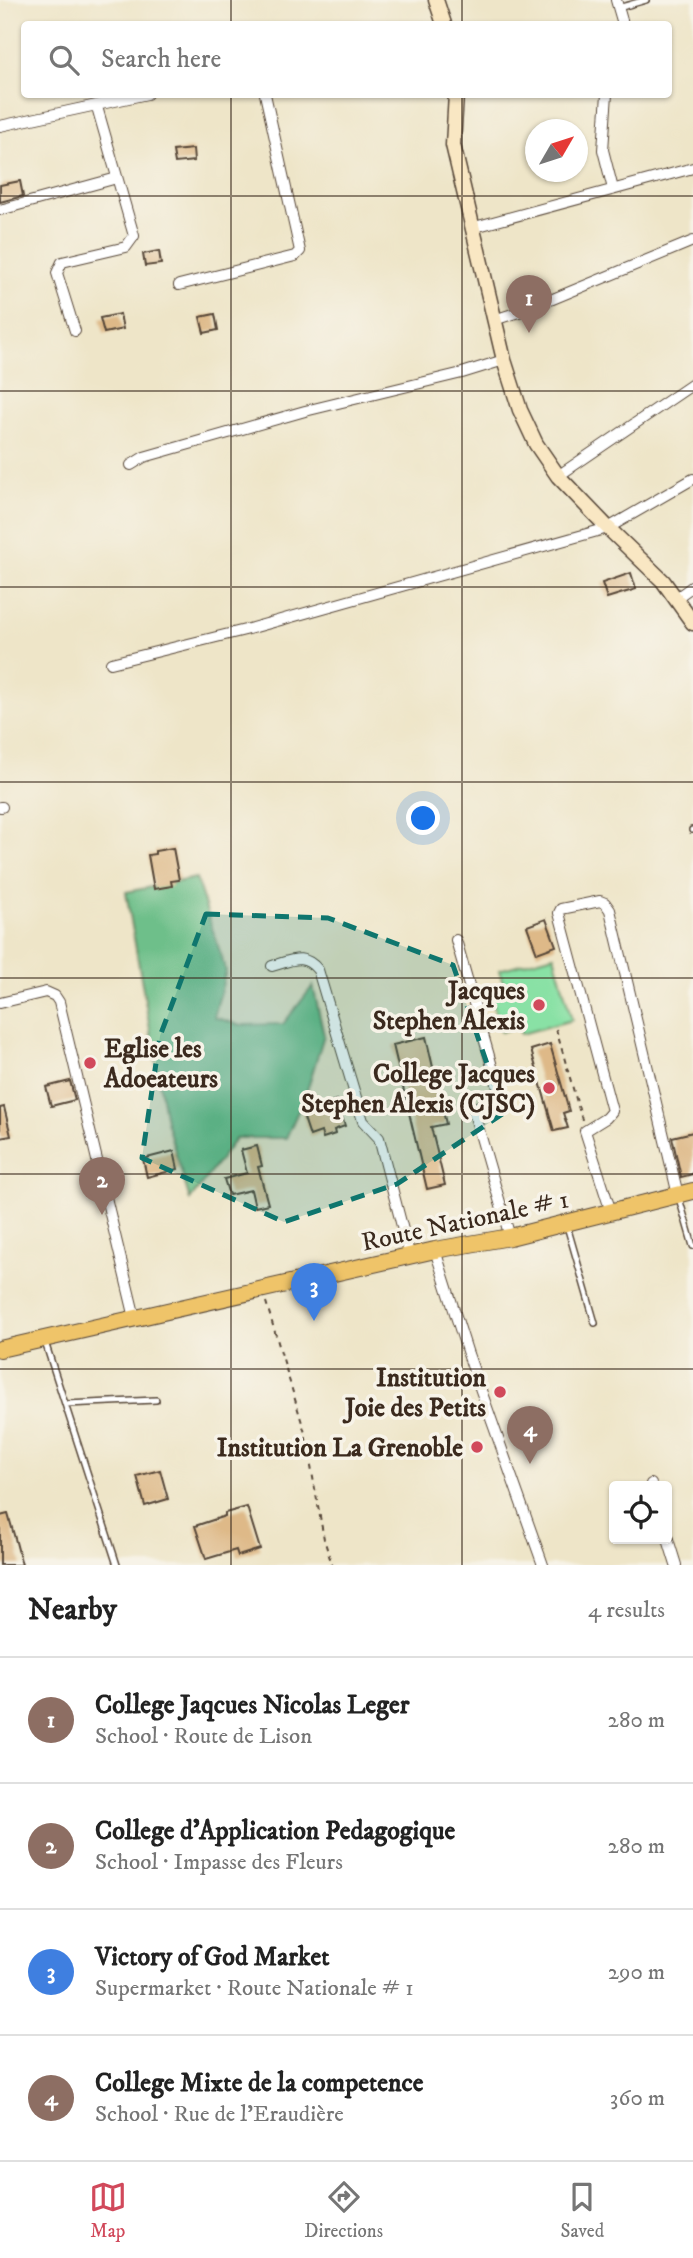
<!DOCTYPE html>
<html lang="en">
<head>
<meta charset="utf-8">
<style>
  :root { --surface:#fff; --page:#f6f6f6; --text:#222; --muted:#767676; --line:#e0e0e0; --accent:#d1495b }
  body { margin:0; font-family:"IM FELL DW Pica",serif; background:var(--page); color:var(--text) }
  .controls { position:absolute; right:21px; bottom:21px; display:grid; overflow:hidden; border-radius:7px; box-shadow:0 2px 5px #0004 }
  .controls button { width:63px; height:63px; display:grid; place-items:center; padding:0; border:0; border-bottom:2px solid var(--line); background:var(--surface); color:var(--text); font:35px sans-serif }
  .compass { position:absolute; left:525px; top:119px; width:63px; height:63px; border-radius:50%; background:var(--surface); box-shadow:0 2px 5px #0004; rotate:51deg }
  .you { position:absolute; left:424px; top:819px; width:24px; height:24px; margin:-18px; border:5px solid #fff; border-radius:50%; background:#1a73e8; box-shadow:0 0 0 10px #1a73e833 }
  .badge { display:grid; place-items:center; width:46px; height:46px; border-radius:50%; background:var(--accent); color:#fff; font-size:23px; font-weight:700 }
  .pin { position:absolute; translate:-50% -58px; filter:drop-shadow(0 2px 4px #0008) }
  .pin::after { content:''; position:absolute; top:37px; width:24px; height:21px; background:inherit; clip-path:polygon(0 0,100% 0,50% 100%) }
  .list { margin:0; padding:0; list-style:none }
  h2 { display:flex; justify-content:space-between; align-items:center; height:91px; margin:0; padding:0 28px; font-size:30px }
  h2 small { font-size:23px; font-weight:400; color:var(--muted) }
  .list li { display:grid; grid-template-columns:46px 1fr auto; gap:21px; align-items:center; box-sizing:border-box; height:126px; padding:0 28px; border-top:2px solid var(--line) }
  .list b { display:block; font-size:26px; white-space:nowrap }
  .list p { margin:0; font-size:23px; white-space:nowrap; color:var(--muted) }
  .list em { font-size:23px; font-style:normal; color:var(--muted) }
  .icon { flex:none; width:38px; height:38px; fill:none; stroke:currentColor; stroke-width:2; stroke-linecap:round; stroke-linejoin:round }
  .map { position:relative; flex:none; width:693px; height:1565px; overflow:hidden }
  .search { position:absolute; background:var(--surface); box-shadow:0 2px 5px #0004; left:21px; right:21px; top:21px; height:77px; display:flex; align-items:center; gap:18px; box-sizing:border-box; padding:0 24px; border-radius:7px; color:var(--muted); font-size:26px }
  .sheet { height:595px; background:var(--surface) }
  nav { display:flex; justify-content:space-around; align-items:center; box-sizing:border-box; height:98px; border-top:2px solid var(--line); background:var(--surface); font-size:19px; color:var(--muted) }
  nav a { display:grid; justify-items:center; gap:4px }
  nav .on { color:var(--accent) }
  .map>svg:first-child { display:block }
  .green { fill:#89e1a5; stroke:#628662; stroke-width:2 }
  .forest { fill:#6ebf8a; stroke:#547454; stroke-width:2 }
  .building { fill:#deb988 }
  .lines { fill:none; stroke-linecap:round; stroke-linejoin:round }
  .lane-casing { stroke:#564638; stroke-width:8 }
  .street-casing { stroke:#564638; stroke-width:12 }
  .secondary-casing { stroke:#564638; stroke-width:17 }
  .primary-casing { stroke:#564638; stroke-width:18 }
  .path { stroke:#564638; stroke-width:2; stroke-dasharray:5 5; stroke-linecap:butt }
  .lane { stroke:#fff; stroke-width:5 }
  .street { stroke:#fff; stroke-width:10 }
  .secondary { stroke:#f9e7c3; stroke-width:14 }
  .primary { stroke:#efc469; stroke-width:16 }
  .marked { fill:#0f766e; fill-opacity:0.2; stroke:#0f766e; stroke-width:5; stroke-dasharray:14 9; stroke-linejoin:round }
  .grid { fill:none; stroke:#3b2a1e; stroke-width:2; stroke-opacity:0.55 }
  .poi-dot { fill:#d1495b; stroke:#f7f3e8; stroke-width:2.5 }
  .labels { text-anchor:middle; stroke-width:7; stroke-linejoin:round; paint-order:stroke }
  .poi-label { font-size:26px; font-weight:bold; fill:#3b2a1e; stroke:#f7f3e8; text-anchor:end }
  .street-label { font-size:26px; fill:#3b2a1e; stroke:#f7f3e8 }
</style>
</head>
<body>
<div class="map">
<svg width="693" height="1565" viewBox="0 0 693 1565">
  <rect width="100%" height="100%" fill="#f7f3e8"/>
  <filter id="ink" filterUnits="userSpaceOnUse"><feTurbulence type="fractalNoise" baseFrequency=".0143" numOctaves="2"/><feDisplacementMap in="SourceGraphic" scale="14" xChannelSelector="R" yChannelSelector="G"/><feConvolveMatrix kernelMatrix="1 2 1 2 8 2 1 2 1" color-interpolation-filters="sRGB"/></filter>
  <filter id="wash" filterUnits="userSpaceOnUse"><feTurbulence type="fractalNoise" baseFrequency=".00686" numOctaves="4" result="noise"/><feDisplacementMap in="SourceGraphic" scale="28" xChannelSelector="R" yChannelSelector="G"/><feGaussianBlur stdDeviation="1.57" result="paint"/><feColorMatrix in="noise" values="0 0 0 0 0 0 0 0 0 0 0 0 0 0 0 0 0 1.4 0 .05"/><feComposite in="paint" operator="in"/></filter>
  <g filter="url(#wash)">
    <rect width="100%" height="100%" fill="#eee5c8"/>
    <path class="green" d="M554,955L572,1020L521,1034L518,1026L501,1032L490,994L505,989L499,970Z"/>
    <path class="forest" d="M196,878L226,971L214,1017L239,1025L283,1024L313,986L324,1035L306,1094L286,1138H236L190,1200L166,1121L126,892Z"/>
    <g id="blocks">
      <path class="building" d="M193,149L194,161L175,163L173,151Z
        M20,181L23,196L0,202V185Z
        M159,251L161,264L145,266L143,254Z
        M120,314L123,329L104,333L100,318Z
        M215,314L218,330L204,333L200,317Z
        M631,573L636,589L607,598L602,583Z
        M173,848L179,880L171,881L172,886L154,889L148,855L155,854V851Z
        M546,919L556,946L537,953L527,926Z
        M426,1037L446,1124L431,1127L445,1185L427,1189L393,1045Z
        M550,1044L569,1111L563,1113L568,1128L554,1131L531,1050Z
        M70,1081L75,1100L51,1106L46,1087Z
        M336,1100L345,1126L334,1130L335,1134L323,1138L321,1132L310,1136L302,1112Z
        M4,1107L11,1136L0,1138V1108Z
        M693,1132V1174L681,1177L672,1137Z
        M257,1146L262,1166L258,1167L268,1204L255,1207L251,1190L229,1195L224,1179L247,1173L241,1150Z
        M174,1151L178,1169L147,1177L143,1159Z
        M160,1470L168,1499L145,1506L137,1476Z
        M247,1507L260,1549L238,1556L236,1550L206,1559L195,1526L225,1516V1513Z
        M8,1514L16,1542L22,1565H0V1516Z"/>
    </g>
  </g>
  <g filter="url(#ink)">
    <use href="#blocks" fill-opacity="0" stroke="#564638" stroke-width="2"/>
    <g class="lines">
      <defs>
        <path id="lane" d="M618,8L646,0
          M692,830H693
          M679,1198L693,1246
          M567,1226L595,1323
          M45,1342L117,1565
          M66,1404L156,1400"/>
        <path id="street" d="M616,0L623,24
          M607,94L603,150L613,189
          M0,126L147,94
          M0,210L117,178
          M471,228L693,168
          M179,285L295,256L300,251L265,94
          M494,320L531,308L693,241
          M75,331L57,273L62,262L126,247L134,236L97,107
          M131,465L144,457L305,411L462,373L504,360
          M558,476L693,384
          M675,599L693,586
          M111,663L245,630L608,528L693,479
          M0,807H2
          M456,940L499,1091V1098L477,1107L474,1109V1113L510,1237
          M272,966C291,961 303,952 318,970L363,1121L379,1138L410,1257
          M0,1003L46,992L55,996L59,1002L135,1318
          M611,1212L585,1131L606,1118L612,1111L559,913L561,909L600,901L605,903L610,910L678,1195
          M435,1250L468,1354L543,1565
          M651,1484V1486
          M667,1536L676,1565"/>
        <path id="secondary" d="M436,0L444,24
          M456,94L453,145L504,360L520,410L536,444L558,476L608,528L663,581L693,623"/>
        <path id="primary" d="M0,1349L435,1250L510,1237L693,1191"/>
      </defs>
      <use href="#lane" class="lane-casing"/>
      <use href="#street" class="street-casing"/>
      <use href="#secondary" class="secondary-casing"/>
      <use href="#primary" class="primary-casing"/>
      <path class="path" d="M556,1029L582,1120
        M266,1302L305,1433L324,1539L332,1565"/>
      <use href="#lane" class="lane"/>
      <use href="#street" class="street"/>
      <use href="#secondary" class="secondary"/>
      <use href="#primary" class="primary"/>
    </g>
  </g>
  <path class="marked" d="M206,914L328,918L453,965L504,1113L397,1184L284,1222L142,1158L160,1036Z"/>
  <path class="grid" d="M231,0V24M462,0V24M231,94V1565M462,94V1565M0,196H693M0,391H693M0,587H693M0,782H693M0,978H693M0,1174H693M0,1369H693"/>
  <g class="poi-dot">
    <circle cx="539" cy="1005" r="7"/>
    <circle cx="90" cy="1063" r="7"/>
    <circle cx="549" cy="1088" r="7"/>
    <circle cx="500" cy="1392" r="7"/>
    <circle cx="477" cy="1447" r="7"/>
  </g>
  <g class="labels">
    <g class="poi-label">
      <text x="525" y="999">Jacques<tspan x="525" dy="30">Stephen Alexis</tspan></text>
      <text x="104" y="1057" text-anchor="start">Eglise les<tspan x="104" dy="30">Adoeateurs</tspan></text>
      <text x="535" y="1082">College Jacques<tspan x="535" dy="30">Stephen Alexis (CJSC)</tspan></text>
      <text x="486" y="1386">Institution<tspan x="486" dy="30">Joie des Petits</tspan></text>
      <text x="463" y="1456">Institution La Grenoble</text>
    </g>
    <g class="street-label">
      <text transform="translate(465 1220) rotate(-12)" y="9">Route Nationale # 1</text>
    </g>
  </g>
</svg>
<div class="controls">
<button><svg class="icon" aria-label="locate" viewBox="0 0 24 24"><circle cx="12" cy="12" r="6"/><path d="M12 2v4M12 18v4M2 12h4M18 12h4"/></svg></button>
</div>
<svg class="compass" viewBox="-18 -18 36 36"><path d="M0-13l5 13h-10z" fill="#e53935"/><path d="M0 13l5-13h-10z" fill="#767676"/></svg>
<div class="you"></div>
<div class="pin badge" style="left:529px;top:333px;background:#8d6e63">1</div>
<div class="pin badge" style="left:102px;top:1215px;background:#8d6e63">2</div>
<div class="pin badge" style="left:314px;top:1321px;background:#3f7fe0">3</div>
<div class="pin badge" style="left:530px;top:1464px;background:#8d6e63">4</div>
<div class="search"><svg class="icon" aria-label="search" viewBox="0 0 24 24"><circle cx="10" cy="10" r="6"/><path d="M15 15l6 6"/></svg>Search here</div>
</div>
<section class="sheet">
<h2>Nearby<small>4 results</small></h2>
<ul class="list">
<li><span class="badge" style="background:#8d6e63">1</span><div><b>College Jaqcues Nicolas Leger</b><p>School · Route de Lison</p></div><em>280 m</em></li>
<li><span class="badge" style="background:#8d6e63">2</span><div><b>College d'Application Pedagogique</b><p>School · Impasse des Fleurs</p></div><em>280 m</em></li>
<li><span class="badge" style="background:#3f7fe0">3</span><div><b>Victory of God Market</b><p>Supermarket · Route Nationale # 1</p></div><em>290 m</em></li>
<li><span class="badge" style="background:#8d6e63">4</span><div><b>College Mixte de la competence</b><p>School · Rue de l'Eraudière</p></div><em>360 m</em></li>
</ul>
</section>
<nav>
<a class="on"><svg class="icon" aria-label="map" viewBox="0 0 24 24"><path d="M3 6l6-2 6 2 6-2v14l-6 2-6-2-6 2zM9 4v14M15 6v14"/></svg>Map</a>
<a><svg class="icon" aria-label="directions" viewBox="0 0 24 24"><path d="M12 3l9 9-9 9-9-9zM9 14v-3h6M13 9l2 2-2 2"/></svg>Directions</a>
<a><svg class="icon" aria-label="saved" viewBox="0 0 24 24"><path d="M7 4h10v16l-5-4-5 4z"/></svg>Saved</a>
</nav>
</body>
</html>
